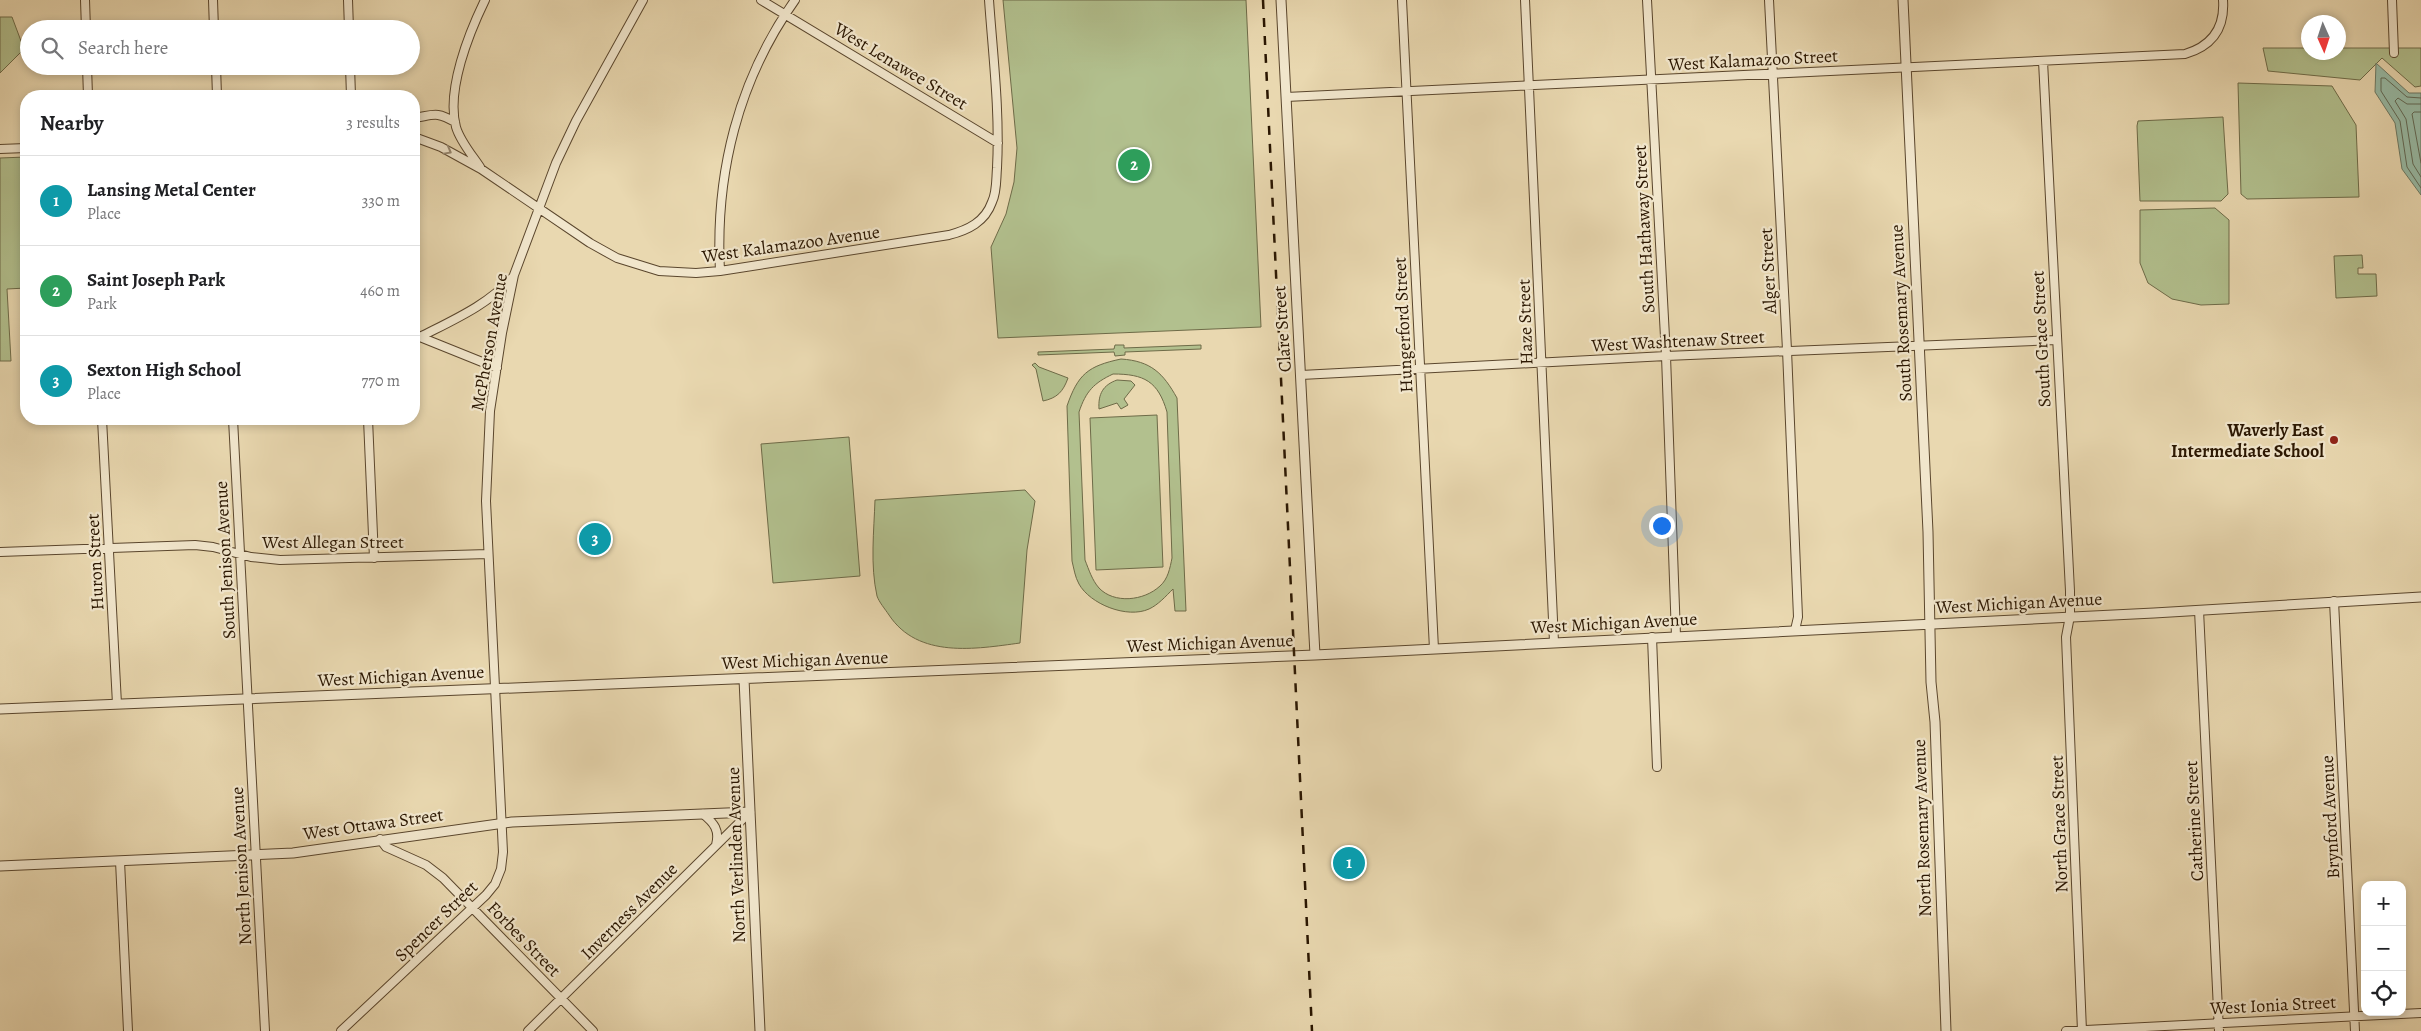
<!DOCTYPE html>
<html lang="en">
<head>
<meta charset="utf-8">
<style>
  :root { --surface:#fff; --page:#f6f6f6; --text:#202124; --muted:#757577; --line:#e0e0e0; --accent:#8f2418 }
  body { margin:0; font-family:Alegreya,serif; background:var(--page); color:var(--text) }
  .controls { position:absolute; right:15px; bottom:15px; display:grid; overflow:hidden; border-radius:10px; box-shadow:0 2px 8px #0003 }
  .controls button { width:45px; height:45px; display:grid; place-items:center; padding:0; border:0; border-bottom:1px solid var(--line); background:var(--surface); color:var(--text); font:25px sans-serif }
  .compass { position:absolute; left:2301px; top:15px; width:45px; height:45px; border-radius:50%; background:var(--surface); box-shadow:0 2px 8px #0003; rotate:177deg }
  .you { position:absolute; left:1661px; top:525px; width:18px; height:18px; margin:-12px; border:4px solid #fff; border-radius:50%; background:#1a73e8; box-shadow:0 0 0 8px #1a73e833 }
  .badge { display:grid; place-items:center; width:32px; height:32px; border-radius:50%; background:var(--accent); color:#fff; font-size:16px; font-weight:700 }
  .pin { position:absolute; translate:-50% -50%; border:2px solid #fff; box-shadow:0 1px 5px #0006 }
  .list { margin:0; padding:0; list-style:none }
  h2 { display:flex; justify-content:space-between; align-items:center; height:65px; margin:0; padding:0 20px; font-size:21px }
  h2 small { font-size:16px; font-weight:400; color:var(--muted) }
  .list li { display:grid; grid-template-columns:32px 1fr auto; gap:15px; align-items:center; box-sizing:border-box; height:90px; padding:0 20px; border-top:1px solid var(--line) }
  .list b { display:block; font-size:19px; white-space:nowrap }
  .list p { margin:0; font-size:16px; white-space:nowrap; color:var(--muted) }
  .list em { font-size:16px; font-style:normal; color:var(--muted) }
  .icon { flex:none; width:28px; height:28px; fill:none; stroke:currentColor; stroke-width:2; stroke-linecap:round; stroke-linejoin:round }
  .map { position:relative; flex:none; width:2421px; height:1031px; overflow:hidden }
  .search { position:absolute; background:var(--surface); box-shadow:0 2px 8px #0003; left:20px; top:20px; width:400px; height:55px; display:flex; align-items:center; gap:12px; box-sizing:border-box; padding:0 18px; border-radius:28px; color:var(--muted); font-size:19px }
  .panel { position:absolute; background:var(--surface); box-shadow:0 2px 8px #0003; left:20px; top:90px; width:400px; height:335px; border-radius:20px }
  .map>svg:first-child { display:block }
  .green { fill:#b2c08e; stroke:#6e6b48; fill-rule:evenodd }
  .water { fill:#98bba6; stroke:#6c7964 }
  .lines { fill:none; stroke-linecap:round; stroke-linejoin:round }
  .shore { stroke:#616854; stroke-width:1 }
  .minor-casing { stroke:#5a462d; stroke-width:10 }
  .tertiary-casing { stroke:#5a462d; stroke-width:11 }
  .minor { stroke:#f1e6cc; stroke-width:8 }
  .tertiary { stroke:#f1e6cc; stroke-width:9 }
  .rail { stroke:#2a1601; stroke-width:2.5; stroke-dasharray:9 9; stroke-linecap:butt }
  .oneway { stroke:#978871 }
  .poi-dot { fill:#8f2418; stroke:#f1e6cc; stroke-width:2 }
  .labels { text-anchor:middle; stroke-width:4.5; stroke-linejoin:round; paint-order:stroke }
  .street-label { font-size:18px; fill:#2a1601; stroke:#f1e6cc }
  .poi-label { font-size:18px; font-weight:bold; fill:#2a1601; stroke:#f1e6cc; text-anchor:end }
</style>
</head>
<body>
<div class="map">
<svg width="2421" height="1031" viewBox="0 0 2421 1031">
  <rect width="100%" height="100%" fill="#e9d8b0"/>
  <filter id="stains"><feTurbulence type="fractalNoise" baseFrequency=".004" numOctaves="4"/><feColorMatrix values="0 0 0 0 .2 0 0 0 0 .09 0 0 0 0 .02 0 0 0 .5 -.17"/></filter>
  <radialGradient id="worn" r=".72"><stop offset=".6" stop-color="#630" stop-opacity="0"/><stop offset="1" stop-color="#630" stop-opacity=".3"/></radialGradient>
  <path class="green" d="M1003,0H1246L1261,327L998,338L991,247L1006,214L1014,182L1017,148Z
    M0,17H12L24,49L0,73Z
    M2263,48H2308V52H2338L2339,48H2421V86L2415,87L2382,58L2360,80L2268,71Z
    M2238,83L2332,86L2356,125L2359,197L2247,199L2241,194Z
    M2223,117L2228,194L2221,201H2140L2137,126L2138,121Z
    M26,157V288L7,289L11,361H0V158Z
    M2215,208L2229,220V304L2201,305L2172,299L2148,283L2140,263V210Z
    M2362,255L2363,268H2358V274H2376L2377,296L2336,298L2334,256Z
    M1115,345H1124V348L1201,345V349L1125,352V355L1115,356L1114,352L1038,355V352L1114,349Z
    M1121,359C1151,361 1163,373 1177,398L1186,611H1175L1173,589C1166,596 1158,605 1149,609C1127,619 1090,604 1079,584C1075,577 1074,569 1072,561L1067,406C1078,374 1088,366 1121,359ZM1113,374C1144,374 1158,381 1167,412L1172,558C1170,568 1168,579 1160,586C1144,601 1114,604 1099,588C1092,580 1089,570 1085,560L1079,412C1086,391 1094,383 1113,374Z
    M1035,363L1039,367L1068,378C1063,392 1057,398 1043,401L1036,369L1032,365Z
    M1117,380L1131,381L1135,385L1124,399L1128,405L1121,409L1117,403L1099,409C1098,394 1103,385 1117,380Z
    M1157,415L1163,567L1096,570L1090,418Z
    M849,437L860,576L773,583L761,444Z
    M1025,490L1035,501L1027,550L1020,643C976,649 918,659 889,615C885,609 879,602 877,596C870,565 874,531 875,500Z"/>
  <path class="water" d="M2376,63L2409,93H2421V195L2402,169L2395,123L2375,92Z"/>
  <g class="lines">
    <path class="shore" d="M2421,98L2407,97L2385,78H2381V91L2400,121L2407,167L2421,188
      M2421,104H2407L2398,98L2395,101L2406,119L2413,164L2421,177
      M2421,112H2414L2412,114L2421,163"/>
    <defs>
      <path id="minor" d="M85,0L86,29
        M213,0L214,29
        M348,0L349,29
        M761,0L998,143
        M1402,0L1434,649
        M1525,0L1554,642
        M1647,0L1666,356L1676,636
        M1769,0L1787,350L1798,617L1795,630
        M2392,0L2394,53
        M2043,61L2070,591V616L2066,637L2082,1031
        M87,66L88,96
        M216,66L217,96
        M350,66L351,96
        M1286,97L2185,54C2212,46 2225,28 2223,0
        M414,118C434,115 436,111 455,122
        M414,137L441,147L481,169L590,243L617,258L659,271L696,273L720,271L949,235C968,230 985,222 992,202C997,192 996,179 997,168C1000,112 993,56 989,0
        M0,149L26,148
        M480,167C472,155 460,141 456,127C446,90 469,33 485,0
        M720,271C715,174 738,80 795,0
        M414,336L420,337C453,320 488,305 513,277
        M420,337L497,368
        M1301,375L1666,356L2056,340
        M102,419L117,704
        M233,419L265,1031
        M368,419L374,558
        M0,552L195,545L213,547L251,557L280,560L488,554
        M2334,601L2355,1031
        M2199,610L2219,1031
        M1652,637L1657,767
        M703,814C714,823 720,830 716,845
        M380,839L386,847L426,865L443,878L593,1031
        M120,861L128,1031
        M341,1031L486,895L495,884L501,869L503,852L486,501L490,411L502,333L514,275L556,163L576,121L643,0
        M528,1031L750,812
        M2066,1031L2421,1013"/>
      <path id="tertiary" d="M1281,0L1315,655
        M1903,0L1928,532L1931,682L1935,722L1946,1031
        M744,679L760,1031
        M0,709L1315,655L2154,613L2421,597
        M0,866L293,853L512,822L750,812"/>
    </defs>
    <use href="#minor" class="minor-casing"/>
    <use href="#tertiary" class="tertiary-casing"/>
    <use href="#minor" class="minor"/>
    <use href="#tertiary" class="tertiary"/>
    <path class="rail" d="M1263,0L1312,1031"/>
  </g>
  <defs><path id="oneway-chevron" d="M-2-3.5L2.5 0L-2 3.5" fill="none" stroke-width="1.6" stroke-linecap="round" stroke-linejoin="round" transform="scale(1.25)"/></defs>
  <use class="oneway" href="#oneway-chevron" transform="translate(448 151) rotate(29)"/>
  <circle class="poi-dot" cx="2334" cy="440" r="5"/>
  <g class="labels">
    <g class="street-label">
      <text transform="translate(1753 60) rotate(-3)" y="6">West Kalamazoo Street</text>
      <text transform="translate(901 66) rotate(31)" y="6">West Lenawee Street</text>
      <text transform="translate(1644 229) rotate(-93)" y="6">South Hathaway Street</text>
      <text transform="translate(791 244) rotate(-8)" y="6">West Kalamazoo Avenue</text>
      <text transform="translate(1768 271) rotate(-93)" y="6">Alger Street</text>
      <text transform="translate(1901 313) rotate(-93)" y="6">South Rosemary Avenue</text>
      <text transform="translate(1525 322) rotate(-92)" y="6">Haze Street</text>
      <text transform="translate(1403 325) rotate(-93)" y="6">Hungerford Street</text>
      <text transform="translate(1282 329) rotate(-94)" y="6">Clare Street</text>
      <text transform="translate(2041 339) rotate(-93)" y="6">South Grace Street</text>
      <text transform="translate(1678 341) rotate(-3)" y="6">West Washtenaw Street</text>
      <text transform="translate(489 342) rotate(-80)" y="6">McPherson Avenue</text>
      <text x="333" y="548">West Allegan Street</text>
      <text transform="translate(225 560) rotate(-93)" y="6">South Jenison Avenue</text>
      <text transform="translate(95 562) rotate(-93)" y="6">Huron Street</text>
      <text transform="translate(2019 603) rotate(-3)" y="6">West Michigan Avenue</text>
      <text transform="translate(1614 623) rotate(-3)" y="6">West Michigan Avenue</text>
      <text transform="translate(1210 643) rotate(-2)" y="6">West Michigan Avenue</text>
      <text transform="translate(805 660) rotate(-2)" y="6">West Michigan Avenue</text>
      <text transform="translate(401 676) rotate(-3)" y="6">West Michigan Avenue</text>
      <text transform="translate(2330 817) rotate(-93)" y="6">Brynford Avenue</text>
      <text transform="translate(2194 821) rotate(-93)" y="6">Catherine Street</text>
      <text transform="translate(373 824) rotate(-8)" y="6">West Ottawa Street</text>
      <text transform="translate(2059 824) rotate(-92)" y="6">North Grace Street</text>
      <text transform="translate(1922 828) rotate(-92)" y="6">North Rosemary Avenue</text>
      <text transform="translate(736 855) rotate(-92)" y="6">North Verlinden Avenue</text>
      <text transform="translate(241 866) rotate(-93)" y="6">North Jenison Avenue</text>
      <text transform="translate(629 911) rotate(-45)" y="6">Inverness Avenue</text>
      <text transform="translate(436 921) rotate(-44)" y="6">Spencer Street</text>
      <text transform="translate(524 939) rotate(46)" y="6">Forbes Street</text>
      <text transform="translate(2273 1005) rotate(-3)" y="6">West Ionia Street</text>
    </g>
    <g class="poi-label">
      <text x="2324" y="436">Waverly East<tspan x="2324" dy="21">Intermediate School</tspan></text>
    </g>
  </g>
  <rect width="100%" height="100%" filter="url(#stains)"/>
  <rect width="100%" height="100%" fill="url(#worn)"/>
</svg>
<div class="controls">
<button>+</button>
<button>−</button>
<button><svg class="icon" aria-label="locate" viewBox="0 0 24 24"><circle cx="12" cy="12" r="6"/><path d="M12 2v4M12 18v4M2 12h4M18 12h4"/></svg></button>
</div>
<svg class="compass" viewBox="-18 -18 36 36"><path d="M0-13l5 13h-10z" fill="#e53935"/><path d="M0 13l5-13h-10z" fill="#757577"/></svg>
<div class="you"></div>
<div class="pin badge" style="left:1349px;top:863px;background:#0f9aa8">1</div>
<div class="pin badge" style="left:1134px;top:165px;background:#2e9e5b">2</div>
<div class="pin badge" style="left:595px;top:539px;background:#0f9aa8">3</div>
<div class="search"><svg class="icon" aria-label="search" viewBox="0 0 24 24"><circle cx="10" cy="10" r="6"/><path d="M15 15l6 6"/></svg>Search here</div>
<section class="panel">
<h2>Nearby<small>3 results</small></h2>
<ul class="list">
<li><span class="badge" style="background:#0f9aa8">1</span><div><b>Lansing Metal Center</b><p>Place</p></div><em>330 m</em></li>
<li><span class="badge" style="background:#2e9e5b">2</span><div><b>Saint Joseph Park</b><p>Park</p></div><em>460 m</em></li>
<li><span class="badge" style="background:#0f9aa8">3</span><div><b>Sexton High School</b><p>Place</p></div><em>770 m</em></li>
</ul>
</section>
</div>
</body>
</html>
